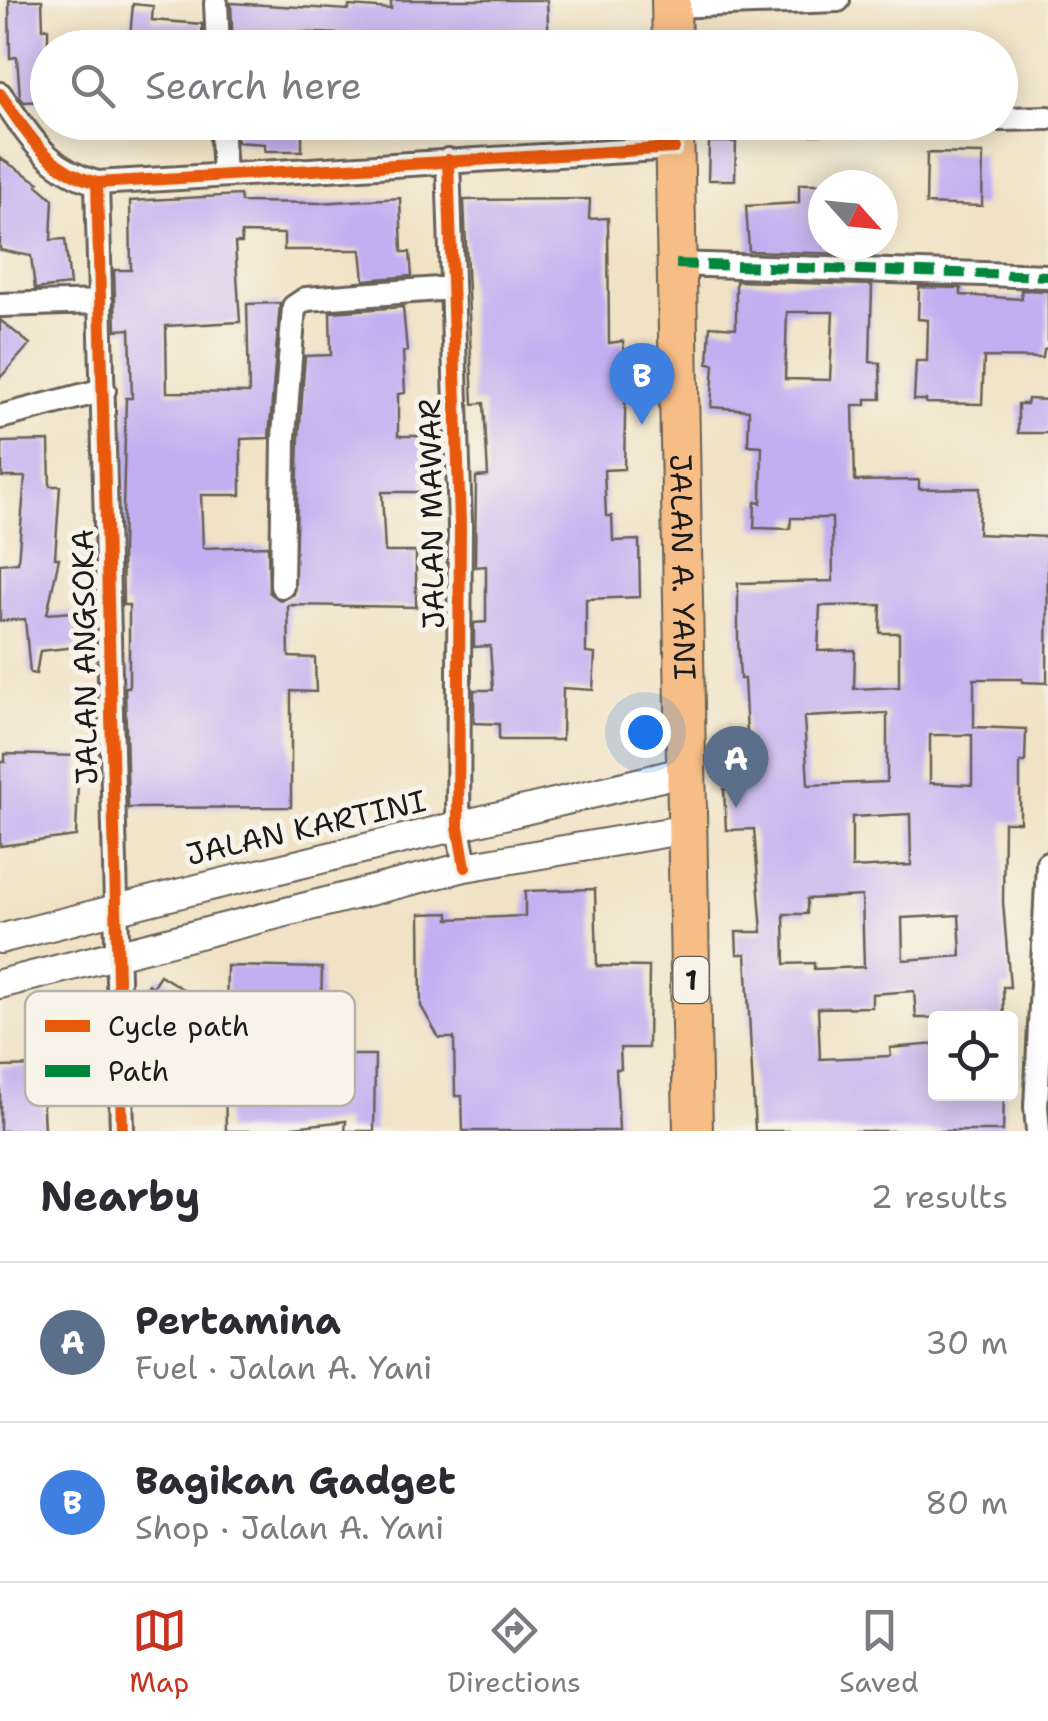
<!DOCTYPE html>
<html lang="en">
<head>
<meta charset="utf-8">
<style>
  :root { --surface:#fff; --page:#f2f2f3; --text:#2b2b33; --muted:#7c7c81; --line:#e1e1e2; --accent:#c8321e }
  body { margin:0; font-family:"Shantell Sans",sans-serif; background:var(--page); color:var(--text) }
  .controls { position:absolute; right:30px; bottom:30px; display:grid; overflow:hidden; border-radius:10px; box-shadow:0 5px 25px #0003 }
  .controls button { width:90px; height:90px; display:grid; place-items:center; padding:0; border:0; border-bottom:2px solid var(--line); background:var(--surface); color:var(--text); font:50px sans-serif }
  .compass { position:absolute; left:808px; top:170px; width:90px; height:90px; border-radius:50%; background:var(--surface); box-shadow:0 5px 25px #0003; rotate:117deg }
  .you { position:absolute; left:645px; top:732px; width:35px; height:35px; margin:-25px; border:8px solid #fff; border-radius:50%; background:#1a73e8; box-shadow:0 0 0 15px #1a73e833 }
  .badge { display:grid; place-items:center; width:65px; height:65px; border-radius:50%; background:var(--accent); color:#fff; font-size:32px; font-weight:700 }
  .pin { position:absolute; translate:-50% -82px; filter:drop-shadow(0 2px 5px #0008) }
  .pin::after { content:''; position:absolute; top:52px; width:35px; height:30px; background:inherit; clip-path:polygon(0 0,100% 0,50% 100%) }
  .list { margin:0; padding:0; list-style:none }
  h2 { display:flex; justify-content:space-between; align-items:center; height:130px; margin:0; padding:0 40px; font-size:42px }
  h2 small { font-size:32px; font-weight:400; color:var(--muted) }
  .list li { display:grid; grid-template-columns:65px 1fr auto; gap:30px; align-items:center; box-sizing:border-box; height:160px; padding:0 40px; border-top:2px solid var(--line) }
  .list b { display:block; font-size:38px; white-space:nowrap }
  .list p { margin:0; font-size:32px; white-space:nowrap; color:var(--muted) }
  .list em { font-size:32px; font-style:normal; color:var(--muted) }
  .icon { flex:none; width:55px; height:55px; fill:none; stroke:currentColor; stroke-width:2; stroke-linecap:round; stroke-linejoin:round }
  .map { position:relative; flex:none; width:1048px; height:1131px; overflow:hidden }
  .search { position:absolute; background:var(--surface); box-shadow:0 5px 25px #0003; left:30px; right:30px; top:30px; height:110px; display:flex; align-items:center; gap:25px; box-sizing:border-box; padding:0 35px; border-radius:55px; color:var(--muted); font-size:38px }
  .sheet { height:450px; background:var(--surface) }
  nav { display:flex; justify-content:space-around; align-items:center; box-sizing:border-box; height:140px; border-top:2px solid var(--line); background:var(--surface); font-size:28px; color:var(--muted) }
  nav a { display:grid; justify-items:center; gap:5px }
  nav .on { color:var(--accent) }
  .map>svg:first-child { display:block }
  .building { fill:#c2aef1; fill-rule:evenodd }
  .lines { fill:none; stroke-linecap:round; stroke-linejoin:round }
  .minor-casing { stroke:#676157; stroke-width:28 }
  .tertiary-casing { stroke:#676157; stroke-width:32 }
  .trunk-casing { stroke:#676157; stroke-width:42 }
  .minor { stroke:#fff; stroke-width:22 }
  .tertiary { stroke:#fff; stroke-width:28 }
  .trunk { stroke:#f6be86; stroke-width:38 }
  .quiet { stroke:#00873e; stroke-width:10; stroke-dasharray:20 10; stroke-linecap:butt }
  .cycleway-casing { stroke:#f7f3e8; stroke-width:19 }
  .cycleway { stroke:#e8590c; stroke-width:12 }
  .labels { text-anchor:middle; stroke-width:10; stroke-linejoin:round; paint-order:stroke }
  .shield { fill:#f7f3e8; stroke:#5e5c59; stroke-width:2.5 }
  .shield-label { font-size:28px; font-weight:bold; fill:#1c1c1c }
  .street-label { font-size:30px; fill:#1c1c1c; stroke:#f7f3e8 }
  .key { fill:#f7f3e8; stroke:#b5b2ab; stroke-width:2.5 }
  .key-label { font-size:28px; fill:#1c1c1c }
</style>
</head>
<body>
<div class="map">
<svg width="1048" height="1131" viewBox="0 0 1048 1131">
  <rect width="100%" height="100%" fill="#f7f3e8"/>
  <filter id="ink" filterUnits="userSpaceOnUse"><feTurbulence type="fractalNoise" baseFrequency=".01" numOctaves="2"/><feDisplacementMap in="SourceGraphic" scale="20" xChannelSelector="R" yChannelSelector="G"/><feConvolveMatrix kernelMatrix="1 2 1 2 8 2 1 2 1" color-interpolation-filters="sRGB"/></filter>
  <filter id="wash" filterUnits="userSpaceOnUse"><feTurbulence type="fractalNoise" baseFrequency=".0048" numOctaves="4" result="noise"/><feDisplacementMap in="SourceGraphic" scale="40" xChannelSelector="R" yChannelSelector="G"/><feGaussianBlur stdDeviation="2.25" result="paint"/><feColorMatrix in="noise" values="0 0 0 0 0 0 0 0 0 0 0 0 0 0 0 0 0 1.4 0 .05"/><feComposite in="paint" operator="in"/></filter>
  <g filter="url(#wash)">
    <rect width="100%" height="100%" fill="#f1e2c5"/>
    <g id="blocks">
      <path class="building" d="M9,0H42L43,29L48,28V101L24,102L20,97L17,57L10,58Z
        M391,0H547L549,48H393L392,36L290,32L289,48H233L231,3L349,10V6L391,9Z
        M133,4L153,6L152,20L202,24L203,48H129Z
        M236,124H302V151H265V144L237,142Z
        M709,142H736L735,180H708Z
        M927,153L983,154L982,206L926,204Z
        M0,158L39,183L37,185L53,199L51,240L65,239L70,285L35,289L31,256L0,250Z
        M799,184H823V245H873V255L749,251L746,206L799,203Z
        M240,195L241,202L319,203L400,198L402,252H410L412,276L364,280L361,250H284V234L241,233L242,243H235L240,322L166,326L167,392L249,393L247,304L280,303L269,438L241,439V495H201L203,548L268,546L269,592L281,601L294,594L299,438L305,356L331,355L330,312L403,307L407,351L403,352L405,393L398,394V436H425L424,492H382L385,552H416V607L288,605L289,657L315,658L316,692L291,691V807L128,808L125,687H129V605H123L122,547L126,398H132L130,329L116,330L114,270H131L130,201Z
        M590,199L589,219L608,218L609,343L623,341L626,366L624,469L604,470L606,516H612L613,541L639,540L640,597L586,599V653L595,654L593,690L563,688L562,740H499V724L474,723V690H493L490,646L474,647V623L486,622V566L475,567L476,477L488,476L484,403L473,404L464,200Z
        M736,281L872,285L870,362L880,363L881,399H866V405H853L855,481L919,480V489L980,488L978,534L1048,537L1047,683L1022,682V679H974V727L1026,729L1025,762H1020V822H1004L1003,902L1010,987H1003L1004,1018H916L914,991L872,994V1007L818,1008L820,1059L891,1056L890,1048L936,1044V1094H1004L1003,1131H755L746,954H737L736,932H762L754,829L726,830L724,789L750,788L744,679H740L738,638V583L833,581L832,518H791L790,529L754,528L755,502L761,503L762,446L748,445L749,410L711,407L714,364L708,363L710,326L736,328ZM787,312H833L830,380L785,379ZM881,605L880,633H899V687L854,689L855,650L818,651L820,606ZM887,713V782L808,785L804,717ZM930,735H972V785L930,783ZM910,814L911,865L852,868V817ZM862,896L864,967L814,969V963L785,964L784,914H807V899ZM959,915L961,956L903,960L902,918Z
        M919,287L961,288V295L1022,299L1021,290L1048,291V349L1044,350L1043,358L984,357L982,404L926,403V400H914L916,361H927L928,320L918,319Z
        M0,320L30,344L0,378Z
        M1028,399L1048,400V433H1018V404H1027Z
        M49,441L50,486H60L55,558H59L47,614L73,612L77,647L40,651L36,674L30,673L25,619L0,621V564L18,562L25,477H2V442Z
        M5,754L79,756L76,836L0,846V762H5Z
        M595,889L597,966L649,967L648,1048H620L621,1069H616L619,1131H463L462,1096H455L454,1038H439L421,1006L420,914L449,913V919L525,916V891Z
        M227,966L322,968L320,1055H375L374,1131H345L346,1121L292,1127V1131H226L225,1080L202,1078V1072L134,1028V1007L148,984L152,987L160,975L226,1016Z
        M41,1066L44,1131H0V1067Z"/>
    </g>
  </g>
  <g filter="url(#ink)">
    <use href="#blocks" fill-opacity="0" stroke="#676157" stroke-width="2.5"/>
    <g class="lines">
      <defs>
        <path id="minor" d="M216,3L218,48
          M671,6L838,0
          M0,94C29,135 46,169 97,183L674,148
          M1000,119L1048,118
          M221,122L224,175
          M674,125L819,122
          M448,160L460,524L458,827L465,867
          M97,183L122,1131
          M676,264L1048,276
          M0,305L101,302
          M0,417L104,390
          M282,586L284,437L294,307L306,299L452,288
          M1038,1131L1036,1107L1048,863"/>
        <path id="tertiary" d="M0,939C228,879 458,827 686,771
          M0,984L465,867L687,829"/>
        <g id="trunk">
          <path d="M671,0L672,48"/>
          <path id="s1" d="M674,122L693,1131"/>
        </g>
      </defs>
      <use href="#minor" class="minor-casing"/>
      <use href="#tertiary" class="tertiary-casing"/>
      <use href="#trunk" class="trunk-casing"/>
      <use href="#minor" class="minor"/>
      <use href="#tertiary" class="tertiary"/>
      <use href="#trunk" class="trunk"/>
      <path class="quiet" d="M676,264L1048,276"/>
      <defs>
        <path id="cycleway" d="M0,94C29,135 46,169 97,183L674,148
          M448,160L460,524L458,827L465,867
          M97,183L122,1131"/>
      </defs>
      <use href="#cycleway" class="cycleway-casing"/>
      <use href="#cycleway" class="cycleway"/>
    </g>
  </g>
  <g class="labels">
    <rect class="shield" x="673.5" y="957" width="35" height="46" rx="8"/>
    <g class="shield-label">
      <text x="691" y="990">1</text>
    </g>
    <g class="street-label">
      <text transform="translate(432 514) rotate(-91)" y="10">JALAN MAWAR</text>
      <text dy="10" stroke="none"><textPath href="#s1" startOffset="445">JALAN A. YANI</textPath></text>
      <text transform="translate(85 657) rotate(-91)" y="10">JALAN ANGSOKA</text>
      <text transform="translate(306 828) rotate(-13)" y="10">JALAN KARTINI</text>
    </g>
  </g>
  <rect x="25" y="991" width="330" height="115" rx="15" class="key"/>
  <rect x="45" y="1020" width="45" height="12" fill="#e8590c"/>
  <rect x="45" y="1065" width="45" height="12" fill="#00873e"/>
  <g class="key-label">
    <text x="108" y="1036">Cycle path</text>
    <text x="108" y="1081">Path</text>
  </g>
</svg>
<div class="controls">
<button><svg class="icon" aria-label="locate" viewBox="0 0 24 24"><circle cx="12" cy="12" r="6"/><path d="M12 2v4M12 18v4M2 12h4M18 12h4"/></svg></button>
</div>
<svg class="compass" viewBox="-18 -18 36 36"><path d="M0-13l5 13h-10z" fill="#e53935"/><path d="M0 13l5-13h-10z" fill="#7c7c81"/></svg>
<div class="you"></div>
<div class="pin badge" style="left:736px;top:808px;background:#5c6f8a">A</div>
<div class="pin badge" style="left:642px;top:425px;background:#3f7fe0">B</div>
<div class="search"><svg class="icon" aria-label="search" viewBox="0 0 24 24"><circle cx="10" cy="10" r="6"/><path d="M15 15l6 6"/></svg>Search here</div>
</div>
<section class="sheet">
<h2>Nearby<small>2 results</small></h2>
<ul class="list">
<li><span class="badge" style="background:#5c6f8a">A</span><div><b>Pertamina</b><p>Fuel · Jalan A. Yani</p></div><em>30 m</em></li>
<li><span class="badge" style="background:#3f7fe0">B</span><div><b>Bagikan Gadget</b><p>Shop · Jalan A. Yani</p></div><em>80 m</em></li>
</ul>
</section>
<nav>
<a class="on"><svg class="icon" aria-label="map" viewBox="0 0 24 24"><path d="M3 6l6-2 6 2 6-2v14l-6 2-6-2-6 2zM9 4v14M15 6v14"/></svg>Map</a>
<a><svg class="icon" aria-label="directions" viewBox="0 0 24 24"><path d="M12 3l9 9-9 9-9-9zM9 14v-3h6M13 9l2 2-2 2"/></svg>Directions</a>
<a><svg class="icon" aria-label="saved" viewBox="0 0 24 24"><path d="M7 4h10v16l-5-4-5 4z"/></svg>Saved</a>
</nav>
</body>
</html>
